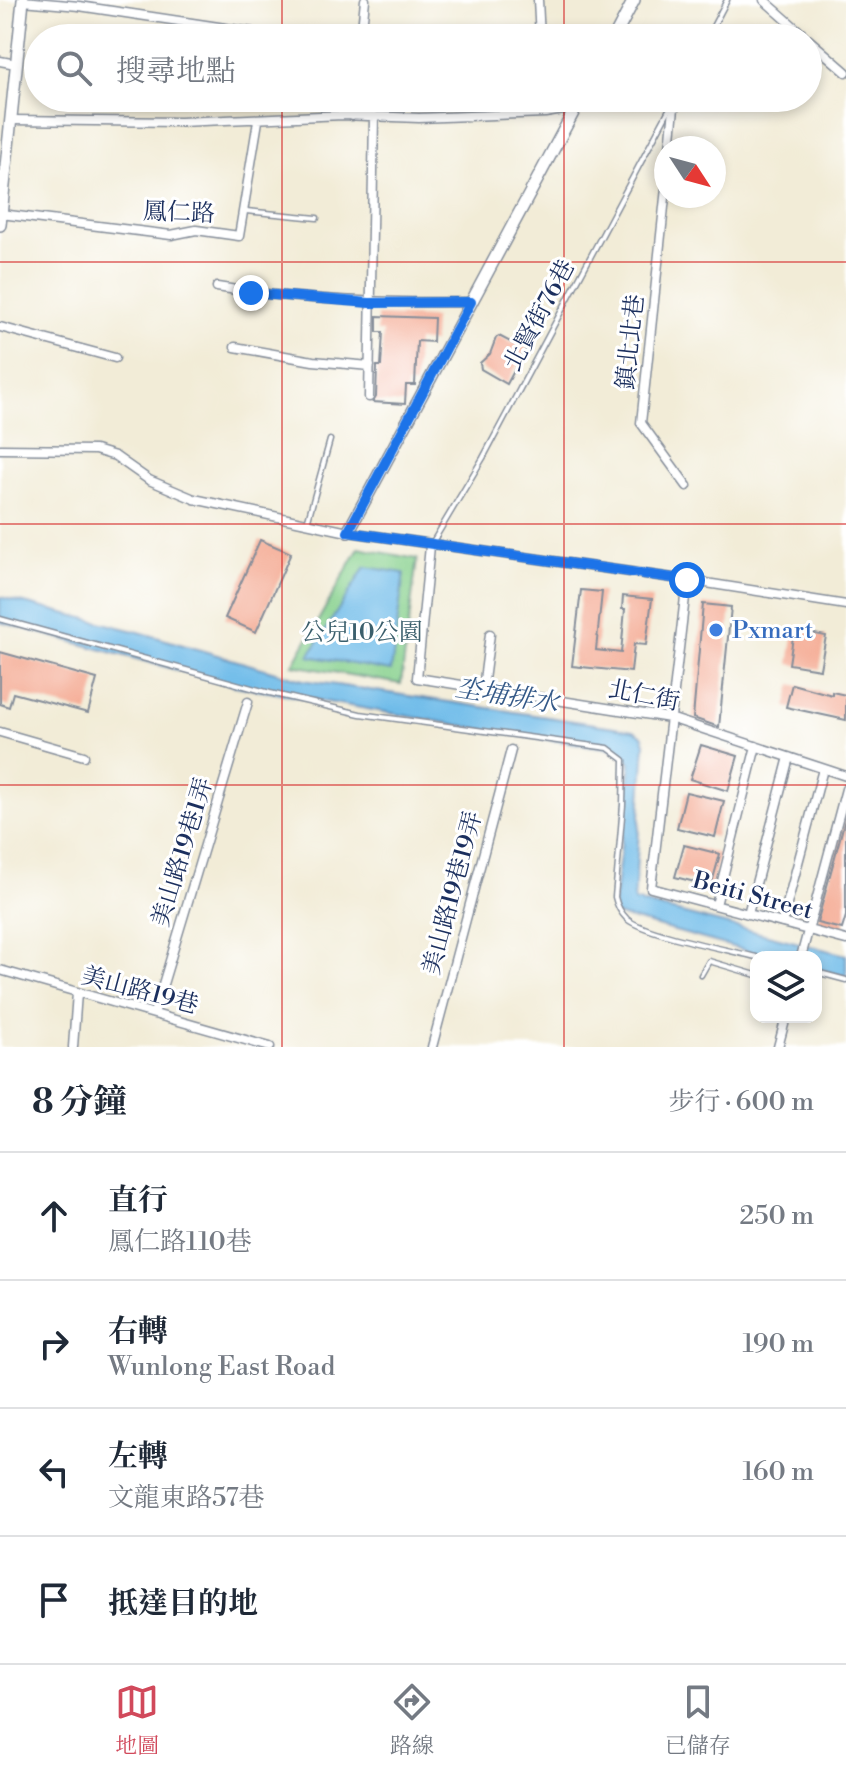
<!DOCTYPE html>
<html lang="zh-TW">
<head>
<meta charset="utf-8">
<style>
  :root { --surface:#fff; --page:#f2f2f3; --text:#1f2937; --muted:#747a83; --line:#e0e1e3; --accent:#d1495b }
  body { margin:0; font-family:"Libre Bodoni","Noto Serif TC",serif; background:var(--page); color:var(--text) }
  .controls { position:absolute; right:24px; bottom:24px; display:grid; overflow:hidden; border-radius:16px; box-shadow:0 4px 12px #0003 }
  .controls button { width:72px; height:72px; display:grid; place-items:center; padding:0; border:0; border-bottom:2px solid var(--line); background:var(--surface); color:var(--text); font:40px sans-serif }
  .compass { position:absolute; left:654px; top:136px; width:72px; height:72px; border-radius:50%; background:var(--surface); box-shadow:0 4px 12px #0003; rotate:126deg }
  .stop { position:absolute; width:24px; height:24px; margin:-18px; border:6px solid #1a73e8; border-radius:50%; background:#fff }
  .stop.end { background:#1a73e8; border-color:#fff; box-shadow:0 2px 8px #0008 }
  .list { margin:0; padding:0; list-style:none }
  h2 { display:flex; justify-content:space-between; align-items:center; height:104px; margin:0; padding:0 32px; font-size:34px }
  h2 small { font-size:26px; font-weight:400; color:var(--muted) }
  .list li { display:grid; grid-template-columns:52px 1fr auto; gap:24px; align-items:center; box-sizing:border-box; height:128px; padding:0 32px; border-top:2px solid var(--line) }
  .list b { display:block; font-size:30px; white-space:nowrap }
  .list p { margin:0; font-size:26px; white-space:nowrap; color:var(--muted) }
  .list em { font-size:26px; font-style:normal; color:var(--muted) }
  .icon { flex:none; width:44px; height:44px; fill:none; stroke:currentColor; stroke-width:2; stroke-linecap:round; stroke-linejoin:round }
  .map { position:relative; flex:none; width:846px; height:1047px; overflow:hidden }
  .search { position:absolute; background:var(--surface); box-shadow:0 4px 12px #0003; left:24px; right:24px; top:24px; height:88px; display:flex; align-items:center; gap:20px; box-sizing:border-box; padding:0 28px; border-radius:44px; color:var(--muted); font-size:30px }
  .sheet { height:616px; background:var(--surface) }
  nav { display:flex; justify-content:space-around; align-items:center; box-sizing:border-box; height:112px; border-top:2px solid var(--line); background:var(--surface); font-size:22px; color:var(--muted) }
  nav a { display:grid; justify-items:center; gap:4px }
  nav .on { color:var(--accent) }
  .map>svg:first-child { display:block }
  .green { fill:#86d08c; stroke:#508075; stroke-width:2 }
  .water { fill:#6fbce9; stroke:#4576a4; stroke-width:2 }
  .building { fill:#f4a991 }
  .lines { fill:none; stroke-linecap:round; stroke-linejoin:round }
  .lane-casing { stroke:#868e9a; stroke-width:7 }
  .street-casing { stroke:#868e9a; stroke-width:11 }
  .secondary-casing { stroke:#868e9a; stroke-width:14 }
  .lane { stroke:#fff; stroke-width:4 }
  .street { stroke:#fff; stroke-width:8 }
  .secondary { stroke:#fff; stroke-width:11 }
  .route { stroke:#1a73e8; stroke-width:10 }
  .grid { fill:none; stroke:#d62828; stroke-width:2; stroke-opacity:0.55 }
  .shop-dot { fill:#3f7fe0; stroke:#fff; stroke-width:3 }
  .labels { text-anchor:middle; stroke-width:6; stroke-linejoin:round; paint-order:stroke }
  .street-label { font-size:24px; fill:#1b2f5e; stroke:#fff }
  .shop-label { font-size:24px; fill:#366cbe; stroke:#fff; text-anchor:start }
  .park-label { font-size:24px; fill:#3b5f6c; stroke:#fff }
  .water-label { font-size:26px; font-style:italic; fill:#345988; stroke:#fff }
</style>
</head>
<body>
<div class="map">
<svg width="846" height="1047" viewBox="0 0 846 1047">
  <rect width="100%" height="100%" fill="#fff"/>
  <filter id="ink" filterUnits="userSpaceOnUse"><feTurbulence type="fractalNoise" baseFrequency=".0125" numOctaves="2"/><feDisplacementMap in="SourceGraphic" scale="16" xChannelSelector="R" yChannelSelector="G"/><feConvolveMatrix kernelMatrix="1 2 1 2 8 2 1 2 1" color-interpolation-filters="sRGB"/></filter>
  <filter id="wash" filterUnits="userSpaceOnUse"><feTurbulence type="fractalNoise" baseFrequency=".006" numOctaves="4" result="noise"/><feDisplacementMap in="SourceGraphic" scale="32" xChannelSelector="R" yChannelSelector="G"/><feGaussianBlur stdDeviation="1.8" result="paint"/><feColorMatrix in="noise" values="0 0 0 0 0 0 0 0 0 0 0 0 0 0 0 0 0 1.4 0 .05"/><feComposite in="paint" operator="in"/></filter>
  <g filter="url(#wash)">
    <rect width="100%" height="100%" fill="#f2ecd7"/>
    <path class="green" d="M359,548L417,559L401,684L293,665Z"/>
    <path class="water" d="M365,567L404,573L391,671L309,656Z
      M0,597L139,632L303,680L634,730L643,736L645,744L634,901L846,955V976L816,969V957H769L613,914L631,762L614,749L510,734L236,686L0,622Z"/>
    <g id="blocks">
      <path class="building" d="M377,316L434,318L433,342L417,341L415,385H406L405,404L373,402L376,397L377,366H381L383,332H377Z
        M519,334L531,339L507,384L481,369L480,363L490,354L496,338L499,336L514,344Z
        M260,540L291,553L256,632L225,618Z
        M581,590L602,592L596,650L621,653L625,609H622L623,596L652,599L646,645L634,644L631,672L572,666Z
        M703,604L731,607L719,727L693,718Z
        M794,630L826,636L820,669L789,664Z
        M0,652L97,679L88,713L13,693L9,707L0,704Z
        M792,684L832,695V692L846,695V720L786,707Z
        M701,745L738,756L728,791L690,779Z
        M686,792L724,801L715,837L677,828Z
        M846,816V916L842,929L817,923Z
        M684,845L720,854L711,886L675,877Z"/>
    </g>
  </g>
  <g filter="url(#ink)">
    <use href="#blocks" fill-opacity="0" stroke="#868e9a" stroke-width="2"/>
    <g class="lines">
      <defs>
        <path id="lane" d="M707,38L727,0
          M246,211L317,218
          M307,523L330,440
          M431,545L483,458L672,104
          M0,619L270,693L360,714L608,748L624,760L623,805L615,897C617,906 620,912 627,919C644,934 730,950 756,957
          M816,972L846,980
          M701,975L709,961L756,975"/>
        <path id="street" d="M538,0L540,38
          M764,0L807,38
          M23,1L79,6L252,32
          M361,38L365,0
          M808,39L846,72
          M0,61L16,64
          M544,98L545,113
          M352,116L354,98
          M10,120L180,122L343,115L419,118L545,113L576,108
          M670,148L675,98
          M666,188L641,423L687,486
          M1,214L171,235L196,230L239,236L258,121
          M217,287C301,301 386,303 471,302
          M0,327L115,358
          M235,347L313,361L370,366
          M369,397L374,116
          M0,449L95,450L115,456L149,480L194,499L348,532L687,580L846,605
          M430,546L417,678L670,718L846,776
          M687,580L651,888L846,940
          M483,688L490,634
          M0,732L84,756
          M716,905L756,746
          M748,914L789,757
          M782,923L823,769
          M801,957L846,789
          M0,970L270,1047
          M154,1014L248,702
          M73,1047L77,993
          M432,1047L511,750
          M778,1047L786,1017"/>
        <path id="secondary" d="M614,38L634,0
          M0,225L23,0
          M348,532L581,98"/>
      </defs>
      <use href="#lane" class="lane-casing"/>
      <use href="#street" class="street-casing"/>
      <use href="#secondary" class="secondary-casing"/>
      <use href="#lane" class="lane"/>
      <use href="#street" class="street"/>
      <use href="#secondary" class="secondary"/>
    </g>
  </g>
  <g class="lines" filter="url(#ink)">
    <path class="route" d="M251,293L369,303L471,302L348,532L687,580"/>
  </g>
  <path class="grid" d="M282,0V38M564,0V38M282,98V1047M564,98V1047M0,262H846M0,524H846M0,785H846"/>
  <circle class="shop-dot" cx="716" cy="630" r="8"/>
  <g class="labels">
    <g class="street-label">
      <text transform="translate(179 212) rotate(2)" y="8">鳳仁路</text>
      <text transform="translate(539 315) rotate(-62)" y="8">北賢街76巷</text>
      <text transform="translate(630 342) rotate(-84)" y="8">鎮北北巷</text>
      <text transform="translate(644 695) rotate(11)" y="8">北仁街</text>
      <text transform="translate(182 852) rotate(-73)" y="8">美山路19巷1弄</text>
      <text transform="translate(452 893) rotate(-75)" y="8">美山路19巷19弄</text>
      <text transform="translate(753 895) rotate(15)" y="8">Beiti Street</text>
      <text transform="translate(140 990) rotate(15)" y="8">美山路19巷</text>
    </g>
    <g class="shop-label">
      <text x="732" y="638">Pxmart</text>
    </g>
    <g class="park-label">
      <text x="362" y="640">公兒10公園</text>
    </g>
    <g class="water-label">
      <text transform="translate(507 695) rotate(9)" y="9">坔埔排水</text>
    </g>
  </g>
</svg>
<div class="controls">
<button><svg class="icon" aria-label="layers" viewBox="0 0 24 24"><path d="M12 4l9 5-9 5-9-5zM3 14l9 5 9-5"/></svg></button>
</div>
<svg class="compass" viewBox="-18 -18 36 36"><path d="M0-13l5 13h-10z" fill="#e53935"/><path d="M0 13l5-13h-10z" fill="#747a83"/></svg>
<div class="stop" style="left:687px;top:580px"></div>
<div class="stop end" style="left:251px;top:293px"></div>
<div class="search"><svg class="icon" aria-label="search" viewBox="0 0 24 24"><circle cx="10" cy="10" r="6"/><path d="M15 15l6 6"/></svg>搜尋地點</div>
</div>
<section class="sheet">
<h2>8 分鐘<small>步行 · 600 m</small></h2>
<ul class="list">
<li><svg class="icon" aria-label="ahead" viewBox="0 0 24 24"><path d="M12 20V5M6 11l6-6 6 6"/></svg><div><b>直行</b><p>鳳仁路110巷</p></div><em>250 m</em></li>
<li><svg class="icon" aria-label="right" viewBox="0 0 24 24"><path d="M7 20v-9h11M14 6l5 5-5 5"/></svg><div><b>右轉</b><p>Wunlong East Road</p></div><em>190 m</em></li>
<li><svg class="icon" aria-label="left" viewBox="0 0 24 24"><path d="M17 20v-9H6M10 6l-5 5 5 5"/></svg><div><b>左轉</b><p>文龍東路57巷</p></div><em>160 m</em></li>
<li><svg class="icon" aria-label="arrive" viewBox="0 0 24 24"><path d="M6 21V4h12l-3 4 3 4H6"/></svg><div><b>抵達目的地</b></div></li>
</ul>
</section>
<nav>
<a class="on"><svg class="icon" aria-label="map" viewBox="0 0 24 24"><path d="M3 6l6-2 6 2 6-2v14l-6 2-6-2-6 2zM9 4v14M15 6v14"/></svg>地圖</a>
<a><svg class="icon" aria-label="directions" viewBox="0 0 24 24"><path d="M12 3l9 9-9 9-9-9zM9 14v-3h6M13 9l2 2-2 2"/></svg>路線</a>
<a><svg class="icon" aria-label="saved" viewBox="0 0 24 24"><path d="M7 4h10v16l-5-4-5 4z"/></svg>已儲存</a>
</nav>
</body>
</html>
